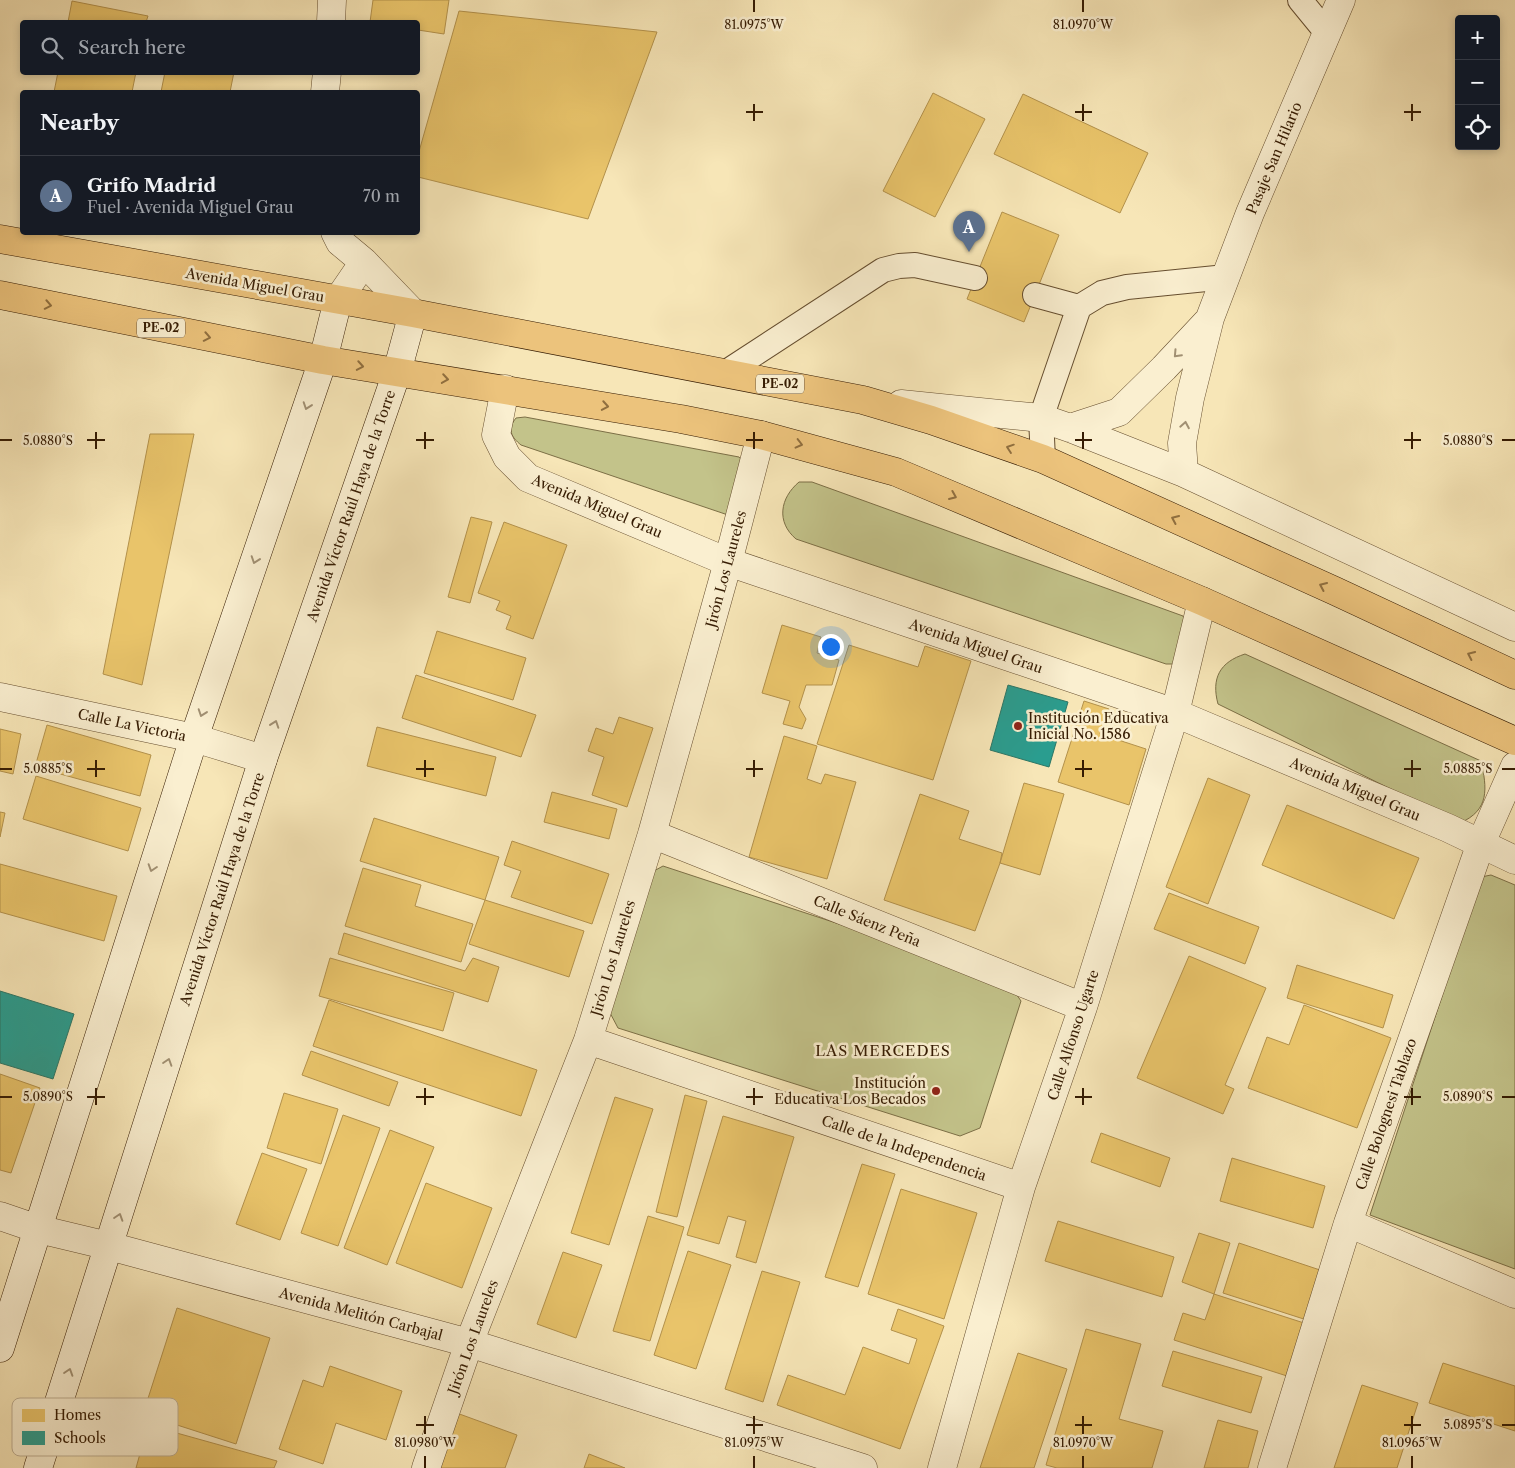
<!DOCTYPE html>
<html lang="en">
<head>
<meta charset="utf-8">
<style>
  :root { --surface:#171b24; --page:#242831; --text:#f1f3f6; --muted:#9ea1a6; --line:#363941; --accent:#db2777 }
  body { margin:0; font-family:"Libre Caslon Text",serif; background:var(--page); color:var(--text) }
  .controls { position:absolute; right:15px; top:15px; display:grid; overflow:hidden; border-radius:5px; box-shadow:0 2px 8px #0003 }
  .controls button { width:45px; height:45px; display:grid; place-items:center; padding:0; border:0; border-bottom:1px solid var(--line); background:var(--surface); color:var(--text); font:25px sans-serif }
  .you { position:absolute; left:830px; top:646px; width:18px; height:18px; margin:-12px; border:4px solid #fff; border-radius:50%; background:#1a73e8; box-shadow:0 0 0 8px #1a73e833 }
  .badge { display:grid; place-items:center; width:32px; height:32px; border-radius:50%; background:var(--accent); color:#fff; font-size:16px; font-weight:700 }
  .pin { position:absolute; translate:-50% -41px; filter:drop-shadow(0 1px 2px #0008) }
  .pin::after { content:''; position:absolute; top:26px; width:18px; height:15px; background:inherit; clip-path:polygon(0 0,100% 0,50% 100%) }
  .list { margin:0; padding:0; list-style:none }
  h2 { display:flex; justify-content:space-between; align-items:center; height:65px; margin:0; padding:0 20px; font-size:21px }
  h2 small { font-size:16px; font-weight:400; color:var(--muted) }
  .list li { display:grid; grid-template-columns:32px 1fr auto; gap:15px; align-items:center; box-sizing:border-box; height:80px; padding:0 20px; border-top:1px solid var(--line) }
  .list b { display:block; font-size:19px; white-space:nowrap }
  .list p { margin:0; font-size:16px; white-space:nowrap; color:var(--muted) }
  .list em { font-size:16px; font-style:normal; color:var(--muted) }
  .icon { flex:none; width:28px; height:28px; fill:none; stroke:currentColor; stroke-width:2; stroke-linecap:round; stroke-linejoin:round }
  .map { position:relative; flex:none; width:1515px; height:1468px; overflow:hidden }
  .search { position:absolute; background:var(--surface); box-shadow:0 2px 8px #0003; left:20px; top:20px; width:400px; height:55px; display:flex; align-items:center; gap:12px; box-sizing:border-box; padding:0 18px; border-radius:5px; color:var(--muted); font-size:19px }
  .panel { position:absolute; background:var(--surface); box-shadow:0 2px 8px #0003; left:20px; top:90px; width:400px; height:145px; border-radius:5px }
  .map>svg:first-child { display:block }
  .green { fill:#c3c38a; stroke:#7c6f46 }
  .homes { fill:#e9c46a; stroke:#b3914b }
  .schools { fill:#2a9d8f; stroke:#2d7665 }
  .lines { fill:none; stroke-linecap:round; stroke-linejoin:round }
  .lane-casing { stroke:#664e2f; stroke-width:26 }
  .street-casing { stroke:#664e2f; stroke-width:29 }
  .secondary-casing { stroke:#351b02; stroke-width:29 }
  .highway-casing { stroke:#351b02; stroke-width:29 }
  .lane { stroke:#faefd0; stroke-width:24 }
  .street { stroke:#faefd0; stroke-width:28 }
  .secondary { stroke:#faefd0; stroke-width:28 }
  .highway { stroke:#ecc37c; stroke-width:28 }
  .oneway { stroke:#906f3f }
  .oneway2 { stroke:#a19073 }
  .ticks { fill:none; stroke:#351b02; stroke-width:2 }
  .poi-dot { fill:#8f2418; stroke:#faefd0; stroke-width:2 }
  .labels { text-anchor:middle; stroke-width:5; stroke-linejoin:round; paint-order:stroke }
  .shield { fill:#faefd0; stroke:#705b40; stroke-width:1 }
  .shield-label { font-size:12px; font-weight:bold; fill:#351b02 }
  .street-label { font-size:14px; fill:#351b02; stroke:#faefd0 }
  .poi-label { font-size:14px; fill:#351b02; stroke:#faefd0; text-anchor:start }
  .neighbourhood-label { font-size:15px; letter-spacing:1px; fill:#351b02; stroke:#faefd0 }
  .key { fill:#faefd0; stroke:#bfaf92; stroke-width:1 }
  .key-label { font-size:14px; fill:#351b02 }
  .ticks-label { font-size:12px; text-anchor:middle; fill:#351b02; stroke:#faefd0; stroke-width:5; stroke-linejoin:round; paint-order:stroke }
</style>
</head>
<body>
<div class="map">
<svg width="1515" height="1468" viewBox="0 0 1515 1468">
  <rect width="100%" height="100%" fill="#f7e6b7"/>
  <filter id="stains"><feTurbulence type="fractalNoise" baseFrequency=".004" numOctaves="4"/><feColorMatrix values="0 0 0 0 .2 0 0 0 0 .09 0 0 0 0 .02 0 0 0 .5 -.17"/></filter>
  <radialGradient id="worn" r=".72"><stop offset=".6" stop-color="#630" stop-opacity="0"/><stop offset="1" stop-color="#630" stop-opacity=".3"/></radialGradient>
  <path class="green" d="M525,417L739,457L746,465L731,516L521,445C511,437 507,429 516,418Z
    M799,482H812L1183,616L1189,628L1175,664H1166L796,539C776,522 780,498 799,482Z
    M1245,654L1481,761C1487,788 1490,810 1460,823L1218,704C1211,678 1220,662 1245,654Z
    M663,866L1006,979L1021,1001L980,1128L960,1136L618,1028L608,1009L643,877Z
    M1491,875L1515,885V1269L1370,1215L1481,877Z"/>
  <path class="homes" d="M373,0H449L444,34L418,30V22H370Z
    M72,1L148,16L146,22H68Z
    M459,11L657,32L588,219L418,177V155Z
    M58,72H136L132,92H54Z
    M165,72H234L230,92H161Z
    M933,93L985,119L935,217L883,191Z
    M1023,94L1148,153L1120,213L994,154Z
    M1002,212L1059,235L1024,322L967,299Z
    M150,434H194L142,685L103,674Z
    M471,517L492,522L470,603L448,597Z
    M504,522L567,545L533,639L506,629L511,616L496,610L500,601L478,593Z
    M782,625L821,637L817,653L839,660L832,685H806L799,707L806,719L802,729L783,724L790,701L762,693Z
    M437,631L526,658L513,700L424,673Z
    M849,645L918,667L925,646L971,661L933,780L817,744Z
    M416,675L536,715L521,757L402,718Z
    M1084,701L1109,709L1100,734L1146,749L1129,805L1058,782Z
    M619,717L653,728L627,807L592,795L604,757L588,751L596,728L613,734Z
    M47,725L151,755L140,796L35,767Z
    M377,727L496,757L486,796L367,766Z
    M0,729L21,734L13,774L0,771Z
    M784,736L817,746L807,779L821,784L825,774L856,782L827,879L749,857Z
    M36,776L141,808L128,851L23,819Z
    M1208,778L1250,795L1208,904L1166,887Z
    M1024,783L1064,794L1040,875L1000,863Z
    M552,792L617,809L609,839L544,822Z
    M920,794L969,811L959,839L1002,853L1000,863L975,931L884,900Z
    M1287,805L1419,858L1394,919L1262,865Z
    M0,812L5,813L0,837Z
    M374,818L499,857L485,900L360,861Z
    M512,841L609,874L592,924L511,897L521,871L504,865Z
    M0,864L117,896L104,941L0,912Z
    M363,868L421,885L415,906L473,924L461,962L345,926Z
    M1169,893L1259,927L1245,964L1154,929Z
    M485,900L584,931L569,977L469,944Z
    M344,933L465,971L473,958L499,967L488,1002L338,954Z
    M1189,956L1266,988L1225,1085L1234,1089L1223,1114L1137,1078Z
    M330,958L454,993L443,1031L319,996Z
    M1297,965L1393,995L1383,1028L1287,998Z
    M329,1000L537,1070L521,1116L313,1046Z
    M1304,1005L1391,1038L1357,1128L1248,1088L1267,1037L1289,1045Z
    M311,1051L398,1082L389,1106L302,1075Z
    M0,1074L40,1088L11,1173L0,1170Z
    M284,1093L338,1109L321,1164L267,1148Z
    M685,1095L707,1101L677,1217L656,1212Z
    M615,1097L653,1109L609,1245L571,1233Z
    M343,1115L380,1128L338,1246L301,1233Z
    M723,1116L794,1137L756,1263L736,1257L746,1221L728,1216L719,1244L687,1235Z
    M390,1130L434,1147L387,1265L344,1248Z
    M1101,1133L1170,1158L1160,1187L1091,1162Z
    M262,1153L307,1169L280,1240L236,1224Z
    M1232,1158L1325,1186L1313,1228L1220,1201Z
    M862,1164L895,1174L858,1287L825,1277Z
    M426,1183L492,1208L462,1288L396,1263Z
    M901,1189L977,1213L944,1319L868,1294Z
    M648,1216L684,1227L650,1341L613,1331Z
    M1058,1221L1174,1257L1162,1297L1045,1261Z
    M1199,1233L1230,1243L1214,1294L1182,1282Z
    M1239,1243L1329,1273L1313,1322L1223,1293Z
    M688,1251L731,1265L696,1369L654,1355Z
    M563,1252L602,1265L576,1338L537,1324Z
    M762,1271L800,1282L763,1402L725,1389Z
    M1214,1294L1304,1323L1287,1376L1174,1340L1183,1313L1205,1320Z
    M177,1308L270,1338L236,1444L143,1414Z
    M898,1309L944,1326L900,1449L777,1405L788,1375L845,1395L863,1347L909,1364L917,1339L891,1330Z
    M1086,1329L1141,1344L1119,1419L1163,1431L1152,1468H1057L1046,1465Z
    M1173,1351L1262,1377L1251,1413L1162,1386Z
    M1018,1353L1067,1369L1034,1468H980Z
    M1443,1363L1515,1386V1431L1429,1403Z
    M330,1366L402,1391L386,1440L336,1423L323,1464L279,1449L303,1380L323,1387Z
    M1362,1385L1418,1403L1397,1468H1334Z
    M454,1412L517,1435L505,1468H433Z
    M1218,1420L1258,1431L1248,1468H1204Z
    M148,1425L277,1461L274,1468H136Z
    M589,1454L625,1468H584Z"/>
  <path class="schools" d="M1008,685L1068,702L1049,767L990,750Z
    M0,991L74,1014L53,1079L0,1063Z"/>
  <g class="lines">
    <defs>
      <path id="lane" d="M1300,0L1327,33
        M1035,295L1079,307L1041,418L1043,459
        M1079,307L1102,293L1127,287L1226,277
        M725,373L883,270L899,266L915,265L975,278"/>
      <path id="street" d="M331,22L332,0
        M325,92L327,72
        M335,232L340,242L364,262L413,313
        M338,300L364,262
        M505,389L496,435L507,457L528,478L728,562L1175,713L1448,828L1515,860
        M901,404L1041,418L1070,428L1184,473L1515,627
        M1070,428L1119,412L1164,368L1208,321
        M1184,473L1182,443L1190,398L1210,318L1250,213L1341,0
        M0,697L194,738L263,759
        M652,834L1083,1007
        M588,1040L1021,1187
        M0,1216L38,1229L109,1246L469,1343L863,1468
        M1348,1223L1515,1294
        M426,1468L469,1343L588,1040L652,834L728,562L761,435
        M942,1468L1021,1187L1083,1007L1175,713L1202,601
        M1272,1468L1348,1223L1481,843L1515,766"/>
      <path id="secondary" d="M0,1348L194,738L323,360L338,300
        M38,1468L263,759L397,372L413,313"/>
      <path id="highway" d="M0,239L413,313L863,400L931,420L1043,459L1335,591L1515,675
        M0,295L323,360L681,419L761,435L896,472L1202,601L1515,741"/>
    </defs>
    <use href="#lane" class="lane-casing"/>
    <use href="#street" class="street-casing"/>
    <use href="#secondary" class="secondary-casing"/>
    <use href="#highway" class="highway-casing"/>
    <use href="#lane" class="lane"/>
    <use href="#street" class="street"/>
    <use href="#secondary" class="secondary"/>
    <use href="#highway" class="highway"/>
  </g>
  <defs><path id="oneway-chevron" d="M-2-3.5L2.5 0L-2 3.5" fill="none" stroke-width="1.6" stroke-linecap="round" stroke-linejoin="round" transform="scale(1.25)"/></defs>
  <g class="oneway">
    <use href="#oneway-chevron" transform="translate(48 305) rotate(11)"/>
    <use href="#oneway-chevron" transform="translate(207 337) rotate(11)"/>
    <use href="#oneway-chevron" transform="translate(360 366) rotate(10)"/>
    <use href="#oneway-chevron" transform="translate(445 379) rotate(9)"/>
    <use href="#oneway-chevron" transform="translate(605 406) rotate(10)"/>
    <use href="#oneway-chevron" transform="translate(799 444) rotate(14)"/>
    <use href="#oneway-chevron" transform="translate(1010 448) rotate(-161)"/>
    <use href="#oneway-chevron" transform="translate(953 496) rotate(23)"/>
    <use href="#oneway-chevron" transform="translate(1175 519) rotate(-156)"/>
    <use href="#oneway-chevron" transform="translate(1323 586) rotate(-156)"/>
    <use href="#oneway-chevron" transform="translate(1471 655) rotate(-155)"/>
  </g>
  <g class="oneway2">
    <use href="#oneway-chevron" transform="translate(1177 354) rotate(133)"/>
    <use href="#oneway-chevron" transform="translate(307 406) rotate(109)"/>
    <use href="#oneway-chevron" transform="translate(1185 425) rotate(-80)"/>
    <use href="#oneway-chevron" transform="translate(255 560) rotate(109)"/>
    <use href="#oneway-chevron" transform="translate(202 713) rotate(109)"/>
    <use href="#oneway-chevron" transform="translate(275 724) rotate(-71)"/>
    <use href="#oneway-chevron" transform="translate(152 868) rotate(108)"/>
    <use href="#oneway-chevron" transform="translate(168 1062) rotate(-72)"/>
    <use href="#oneway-chevron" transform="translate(119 1217) rotate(-72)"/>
    <use href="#oneway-chevron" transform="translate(69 1372) rotate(-72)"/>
  </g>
  <path class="ticks" d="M754,0V12M1083,0V12M754,104V121M1083,104V121M1412,104V121M746,112H763M1075,112H1092M1404,112H1421M96,432V449M425,432V449M754,432V449M1083,432V449M1412,432V449M0,440H12M87,440H105M416,440H434M746,440H763M1075,440H1092M1404,440H1421M1502,440H1515M96,760V777M425,760V777M754,760V777M1083,760V777M1412,760V777M0,769H12M87,769H105M416,769H434M746,769H763M1075,769H1092M1404,769H1421M1502,769H1515M96,1088V1105M425,1088V1105M754,1088V1105M1083,1088V1105M1412,1088V1105M0,1097H12M87,1097H105M416,1097H434M746,1097H763M1075,1097H1092M1404,1097H1421M1502,1097H1515M425,1416V1434M754,1416V1434M1083,1416V1434M1412,1416V1434M416,1425H434M746,1425H763M1075,1425H1092M1404,1425H1421M1502,1425H1515M425,1456V1468M754,1456V1468M1083,1456V1468M1412,1456V1468"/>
  <g class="poi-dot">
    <circle cx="1018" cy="726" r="5"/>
    <circle cx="936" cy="1091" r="5"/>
  </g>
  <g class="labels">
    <g class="shield">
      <rect x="137" y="318.5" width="48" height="19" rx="4"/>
      <rect x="756" y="374.5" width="48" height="19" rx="4"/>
    </g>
    <g class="shield-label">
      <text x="161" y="332">PE-02</text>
      <text x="780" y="388">PE-02</text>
    </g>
    <g class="street-label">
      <text transform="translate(1274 158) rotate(-67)" y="5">Pasaje San Hilario</text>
      <text transform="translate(255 285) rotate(10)" y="5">Avenida Miguel Grau</text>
      <text transform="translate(351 506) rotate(-71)" y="5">Avenida Víctor Raúl Haya de la Torre</text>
      <text transform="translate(597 506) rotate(23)" y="5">Avenida Miguel Grau</text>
      <text transform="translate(726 569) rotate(-75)" y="5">Jirón Los Laureles</text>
      <text transform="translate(976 646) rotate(19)" y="5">Avenida Miguel Grau</text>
      <text transform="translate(132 725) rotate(12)" y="5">Calle La Victoria</text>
      <text transform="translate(1355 789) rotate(23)" y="5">Avenida Miguel Grau</text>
      <text transform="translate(222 889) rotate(-72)" y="5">Avenida Víctor Raúl Haya de la Torre</text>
      <text transform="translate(867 921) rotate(22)" y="5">Calle Sáenz Peña</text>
      <text transform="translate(613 958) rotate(-73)" y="5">Jirón Los Laureles</text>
      <text transform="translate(1073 1035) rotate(-72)" y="5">Calle Alfonso Ugarte</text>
      <text transform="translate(1386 1114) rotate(-71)" y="5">Calle Bolognesi Tablazo</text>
      <text transform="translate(904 1148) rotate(19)" y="5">Calle de la Independencia</text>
      <text transform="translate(361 1314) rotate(15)" y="5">Avenida Melitón Carbajal</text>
      <text transform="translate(473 1337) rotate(-70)" y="5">Jirón Los Laureles</text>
    </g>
    <g class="poi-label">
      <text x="1028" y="723">Institución Educativa<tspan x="1028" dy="16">Inicial No. 1586</tspan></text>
      <text x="926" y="1088" text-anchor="end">Institución<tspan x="926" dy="16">Educativa Los Becados</tspan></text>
    </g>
    <g class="neighbourhood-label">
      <text x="883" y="1056">LAS MERCEDES</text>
    </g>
  </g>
  <rect x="12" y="1398" width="166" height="58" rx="8" class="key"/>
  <rect x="22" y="1409" width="23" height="13" fill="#e9c46a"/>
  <rect x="22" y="1431" width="23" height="14" fill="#2a9d8f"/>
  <g class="key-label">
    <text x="54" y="1420">Homes</text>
    <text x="54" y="1443">Schools</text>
  </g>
  <g class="ticks-label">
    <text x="754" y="29">81.0975°W</text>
    <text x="1083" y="29">81.0970°W</text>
    <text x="48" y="445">5.0880°S</text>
    <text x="1468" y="445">5.0880°S</text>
    <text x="48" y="773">5.0885°S</text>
    <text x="1468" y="773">5.0885°S</text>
    <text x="48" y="1101">5.0890°S</text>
    <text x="1468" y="1101">5.0890°S</text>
    <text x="1468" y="1429">5.0895°S</text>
    <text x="425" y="1447">81.0980°W</text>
    <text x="754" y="1447">81.0975°W</text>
    <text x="1083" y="1447">81.0970°W</text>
    <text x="1412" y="1447">81.0965°W</text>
  </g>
  <rect width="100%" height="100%" filter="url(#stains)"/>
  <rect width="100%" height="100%" fill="url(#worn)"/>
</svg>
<div class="controls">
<button>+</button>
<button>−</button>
<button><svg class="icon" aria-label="locate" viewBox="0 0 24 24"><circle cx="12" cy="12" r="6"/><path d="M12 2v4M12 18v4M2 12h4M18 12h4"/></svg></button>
</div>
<div class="you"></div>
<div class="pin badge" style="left:969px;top:252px;background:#5c6f8a">A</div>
<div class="search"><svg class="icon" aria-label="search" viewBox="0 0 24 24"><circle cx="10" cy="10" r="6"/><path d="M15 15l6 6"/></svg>Search here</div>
<section class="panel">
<h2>Nearby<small></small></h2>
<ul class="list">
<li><span class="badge" style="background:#5c6f8a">A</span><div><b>Grifo Madrid</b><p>Fuel · Avenida Miguel Grau</p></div><em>70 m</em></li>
</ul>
</section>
</div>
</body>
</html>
